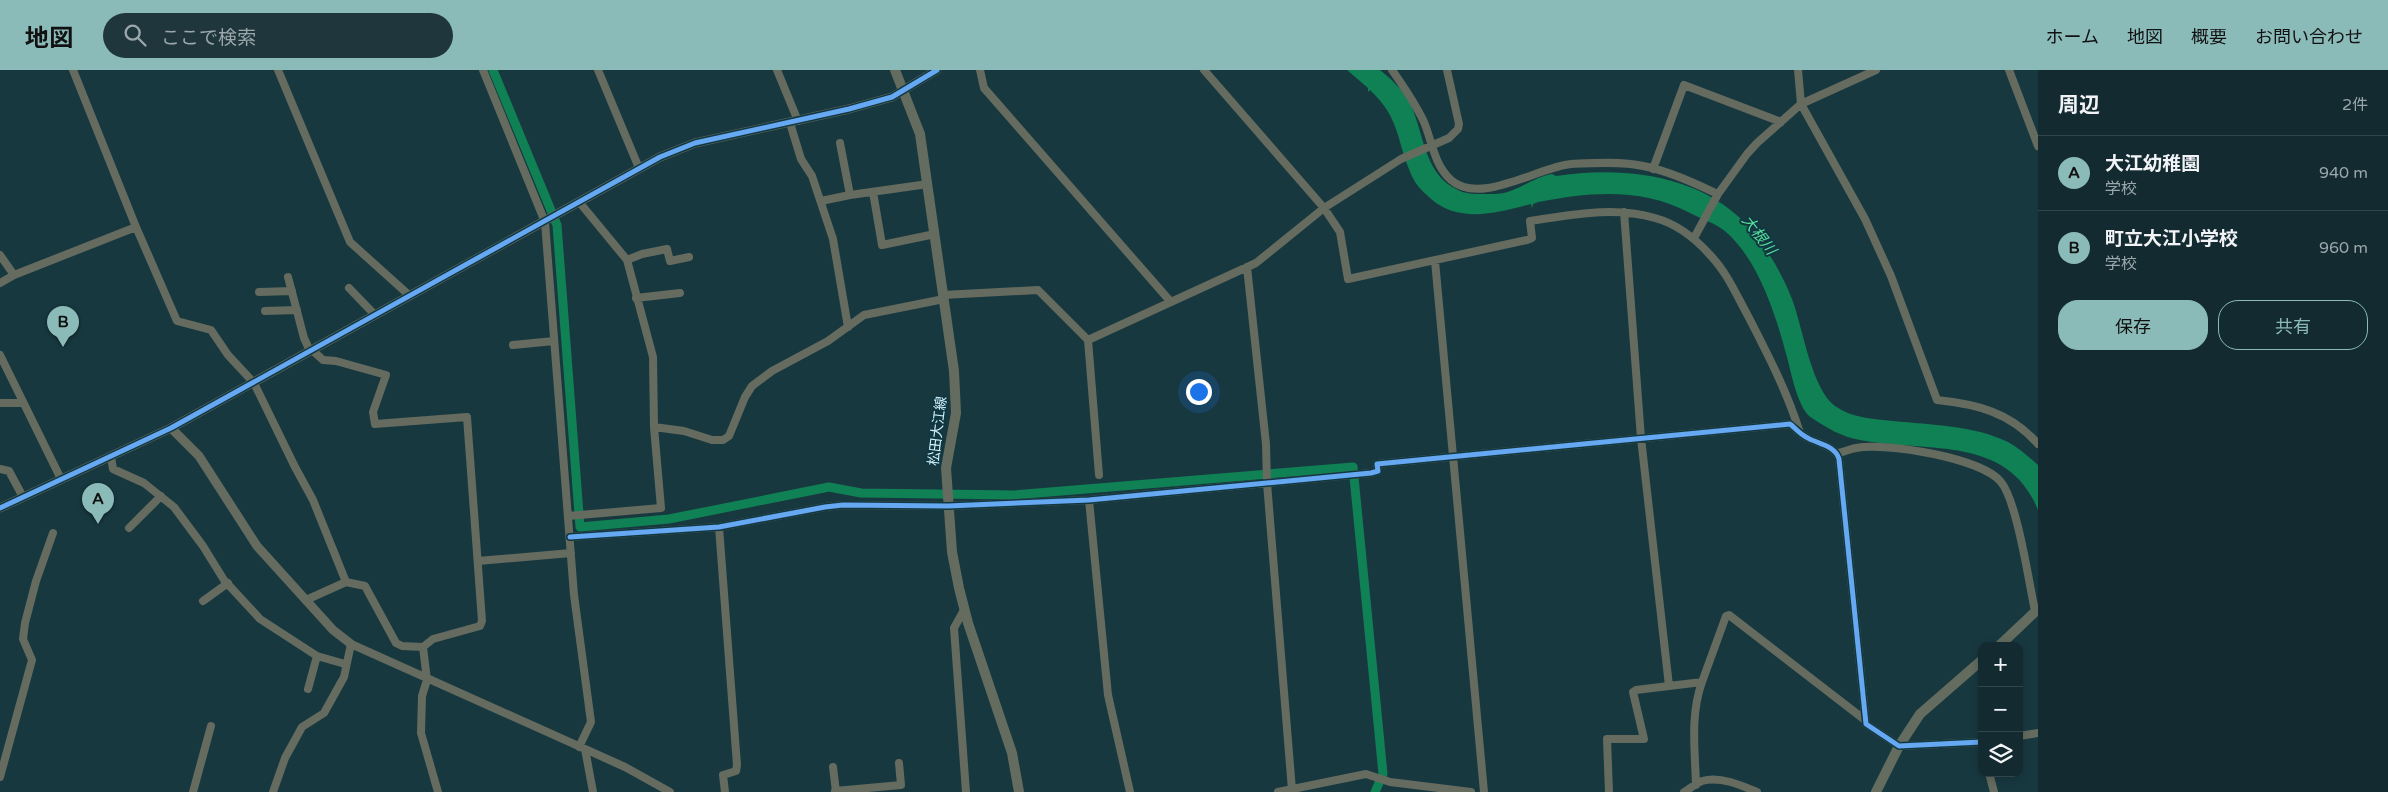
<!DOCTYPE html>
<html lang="ja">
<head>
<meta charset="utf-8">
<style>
  :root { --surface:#122a30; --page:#1f363c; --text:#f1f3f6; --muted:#9ca7ab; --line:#31464c; --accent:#8bbbb9 }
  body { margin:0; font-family:"Varela Round","Noto Sans JP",sans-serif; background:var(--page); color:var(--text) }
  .controls { position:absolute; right:15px; bottom:15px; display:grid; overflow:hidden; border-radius:10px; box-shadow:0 2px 8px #0003 }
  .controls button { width:45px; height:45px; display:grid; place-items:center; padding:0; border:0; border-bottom:1px solid var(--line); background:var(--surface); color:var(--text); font:25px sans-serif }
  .you { position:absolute; left:1198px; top:321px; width:18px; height:18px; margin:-12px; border:4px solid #fff; border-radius:50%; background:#1a73e8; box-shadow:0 0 0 8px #1a73e833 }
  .badge { display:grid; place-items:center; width:32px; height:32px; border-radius:50%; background:var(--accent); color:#111; font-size:16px; font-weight:700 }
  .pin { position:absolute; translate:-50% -41px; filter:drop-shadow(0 1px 2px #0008) }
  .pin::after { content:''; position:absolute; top:26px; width:18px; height:15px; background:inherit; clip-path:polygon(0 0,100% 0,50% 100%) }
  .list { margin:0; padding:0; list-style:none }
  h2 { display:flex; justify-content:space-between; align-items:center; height:65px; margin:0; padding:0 20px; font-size:21px }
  h2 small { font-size:16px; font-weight:400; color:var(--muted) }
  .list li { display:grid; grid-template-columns:32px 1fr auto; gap:15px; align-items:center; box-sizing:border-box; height:75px; padding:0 20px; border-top:1px solid var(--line) }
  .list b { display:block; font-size:19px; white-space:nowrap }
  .list p { margin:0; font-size:16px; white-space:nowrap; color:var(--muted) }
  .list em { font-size:16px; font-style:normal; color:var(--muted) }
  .actions { display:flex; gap:10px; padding:15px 20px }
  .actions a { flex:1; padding:11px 0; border:1px solid var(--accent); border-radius:20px; text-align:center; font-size:18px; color:var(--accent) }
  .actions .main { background:var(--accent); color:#111 }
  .icon { flex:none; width:28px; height:28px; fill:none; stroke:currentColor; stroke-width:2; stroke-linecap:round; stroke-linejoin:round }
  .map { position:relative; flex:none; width:2038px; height:722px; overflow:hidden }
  header { display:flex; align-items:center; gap:30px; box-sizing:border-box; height:70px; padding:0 25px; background:var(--accent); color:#111 }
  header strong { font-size:24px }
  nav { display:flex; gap:28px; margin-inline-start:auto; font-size:18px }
  .search { width:350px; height:45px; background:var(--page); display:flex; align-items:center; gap:12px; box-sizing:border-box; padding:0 18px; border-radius:28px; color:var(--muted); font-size:19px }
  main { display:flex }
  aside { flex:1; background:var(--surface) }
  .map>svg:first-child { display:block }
  .water { fill:#108154 }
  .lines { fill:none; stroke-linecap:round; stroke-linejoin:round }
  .canal { stroke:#108154; stroke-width:9 }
  .minor { stroke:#656b5e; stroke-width:8 }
  .tertiary { stroke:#656b5e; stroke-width:9 }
  .secondary { stroke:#636c5f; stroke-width:10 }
  .cycleway-casing { stroke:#113741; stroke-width:8 }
  .cycleway { stroke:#66a8f1; stroke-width:5 }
  .labels { text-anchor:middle; stroke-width:4; stroke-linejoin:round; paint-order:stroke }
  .street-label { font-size:14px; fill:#d1f3fe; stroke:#113741 }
  .water-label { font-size:15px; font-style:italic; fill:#57e19d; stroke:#113741 }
</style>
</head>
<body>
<header>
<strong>地図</strong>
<div class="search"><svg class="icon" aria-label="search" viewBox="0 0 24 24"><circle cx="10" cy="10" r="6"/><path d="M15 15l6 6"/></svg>ここで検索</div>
<nav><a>ホーム</a><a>地図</a><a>概要</a><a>お問い合わせ</a></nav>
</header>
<main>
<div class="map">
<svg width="2038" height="722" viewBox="0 0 2038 722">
  <rect width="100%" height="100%" fill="#183840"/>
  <path class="water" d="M1347,0H1380C1391,9 1402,19 1409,31C1424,60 1423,105 1458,120C1467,125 1482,124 1492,124C1515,125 1532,107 1552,104L1556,106C1621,96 1698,104 1745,153L1748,151L1747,154C1766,177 1781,201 1792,229C1803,258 1811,318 1835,336C1852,348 1873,349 1893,351C1931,355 1973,355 2008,372C2019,378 2029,387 2038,395V440C2008,364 1925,383 1860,370C1842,367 1827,358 1812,348C1798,340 1791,302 1787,287C1776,246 1759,191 1726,162C1715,153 1702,149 1690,143C1642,117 1589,122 1538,132L1533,134L1532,138L1531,134C1497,143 1459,154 1430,128C1422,121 1415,114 1411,104C1396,69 1400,48 1370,20L1368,22V18Z"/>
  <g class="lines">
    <path class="canal" d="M493,0L557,155L580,457L669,449L829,417L861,423L1014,425L1353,397L1383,704L1375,722"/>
    <path class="minor" d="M73,0L136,157L177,251L211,260L228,285L254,313L295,397L313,430L346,512L306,530
      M278,0L350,172L410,226
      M483,0L545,152L574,525L591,652L579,677
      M598,0L639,98
      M777,0L798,51
      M980,0L984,18L1170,231
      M1204,0L1324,138L1340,162L1348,209L1527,170L1532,168L1530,151C1572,145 1613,136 1655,148C1677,154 1696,169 1711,186C1727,203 1736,224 1747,244C1767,283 1787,321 1800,363
      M1392,0C1404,17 1415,33 1424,52C1432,71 1434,95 1451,110C1480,136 1538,97 1571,94C1591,93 1623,91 1643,96C1669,101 1694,113 1718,124
      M1798,0L1801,34L1865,149L1891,206L1937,330C1976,334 2010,342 2038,374
      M2009,0L2038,76
      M790,53L801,89L812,106L833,169L848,257
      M840,73L850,125L928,114
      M1653,99L1684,15L1781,52
      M873,122L882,175L935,164
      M821,131L850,125
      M1624,142L1641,368L1669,616
      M1694,168L1718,124L1747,84L1757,73L1801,34L1876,0
      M0,185L14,205
      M627,190L642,184L667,179L670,191L689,187
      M1435,191L1484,722
      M1247,197L1266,374L1267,413L1292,720
      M288,207L304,268L310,281
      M0,213L14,205L136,157
      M349,218L375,245
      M259,222L292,221
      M943,225L1038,220L1088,270L1099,405
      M636,228L680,223
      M265,241L297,240
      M1088,270L1256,193L1324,138L1401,89L1449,68L1458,59L1459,54L1447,0
      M513,275L554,271
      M312,280L323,290L336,291L386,305L373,342L375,354L467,347L482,551L480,556L433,569L423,577L402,576L396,573L365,516L346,512
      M0,285L61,409
      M0,333H23
      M654,357L684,361L712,370H723L729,366L745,327L752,316L772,301L828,271L864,245L944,229
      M1838,383C1844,382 1850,379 1856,378C1886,372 1982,388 2001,412C2017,431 2029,513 2035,541
      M111,387L113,399L144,413L174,437L203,476L224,510L260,549L317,586L345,594
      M0,399L9,401L23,427
      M1089,430L1108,625L1130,722
      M568,446L661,438L654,357L653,287L627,190L580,133
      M719,457L737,695L736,701L723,705L725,722
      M129,458L161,426
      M570,467L719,457L825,437L843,435L948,436L1089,430L1371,403L1378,401L1377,394L1790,354C1795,358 1800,364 1806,367C1817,374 1835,375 1839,389L1866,654L1899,676L1982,672
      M478,491L571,483
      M203,531L228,513
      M964,540L954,558L966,722
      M423,577L427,610L422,626L421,663L438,722
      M308,619L317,586
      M2019,666L2038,663
      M585,679L593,722
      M833,697L836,722
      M1989,703L1994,722
      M0,707L32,590L23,569L25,553L36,511L53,463
      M1696,715C1695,680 1690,645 1702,612
      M835,721L901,715L899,693
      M193,722L211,656
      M273,722L285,688L302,657L324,643L344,607L351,574L625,697L670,722
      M1278,722L1366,704L1390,712L1471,722
      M1609,722L1607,669H1644L1633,622L1636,620L1702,612L1726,546L1729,545L1865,650
      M1684,722C1690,719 1696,713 1702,711C1720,706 1741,715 1757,722"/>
    <path class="tertiary" d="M171,358L199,386L257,476L333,560L351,574
      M0,438L171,358L660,87L695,73L849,39L892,27L937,0"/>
    <path class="secondary" d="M895,0L920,64L954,301L956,343L946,398L952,482L959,518L968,553L1012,683L1019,722
      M1999,576L2038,539
      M1876,722L1899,676L1920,644L1982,590"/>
    <defs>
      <path id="cycleway" d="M0,438L171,358L660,87L695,73L849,39L892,27L937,0
        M570,467L719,457L825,437L843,435L948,436L1089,430L1371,403L1378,401L1377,394L1790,354C1795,358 1800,364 1806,367C1817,374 1835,375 1839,389L1866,654L1899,676L1982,672"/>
    </defs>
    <use href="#cycleway" class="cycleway-casing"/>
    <use href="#cycleway" class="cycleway"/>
  </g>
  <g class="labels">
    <g class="street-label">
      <text transform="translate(937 361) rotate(-83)" y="5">松田大江線</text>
    </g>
    <g class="water-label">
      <text transform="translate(1759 165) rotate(52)" y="5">大根川</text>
    </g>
  </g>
</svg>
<div class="controls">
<button>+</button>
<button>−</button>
<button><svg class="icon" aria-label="layers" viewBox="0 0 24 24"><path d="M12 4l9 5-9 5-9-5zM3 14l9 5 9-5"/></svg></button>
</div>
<div class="you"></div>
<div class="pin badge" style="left:98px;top:454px">A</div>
<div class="pin badge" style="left:63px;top:277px">B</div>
</div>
<aside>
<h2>周辺<small>2件</small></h2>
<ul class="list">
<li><span class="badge">A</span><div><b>大江幼稚園</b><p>学校</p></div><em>940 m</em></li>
<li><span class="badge">B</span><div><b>町立大江小学校</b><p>学校</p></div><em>960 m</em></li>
</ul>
<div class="actions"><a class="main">保存</a><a>共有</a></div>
</aside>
</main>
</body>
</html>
